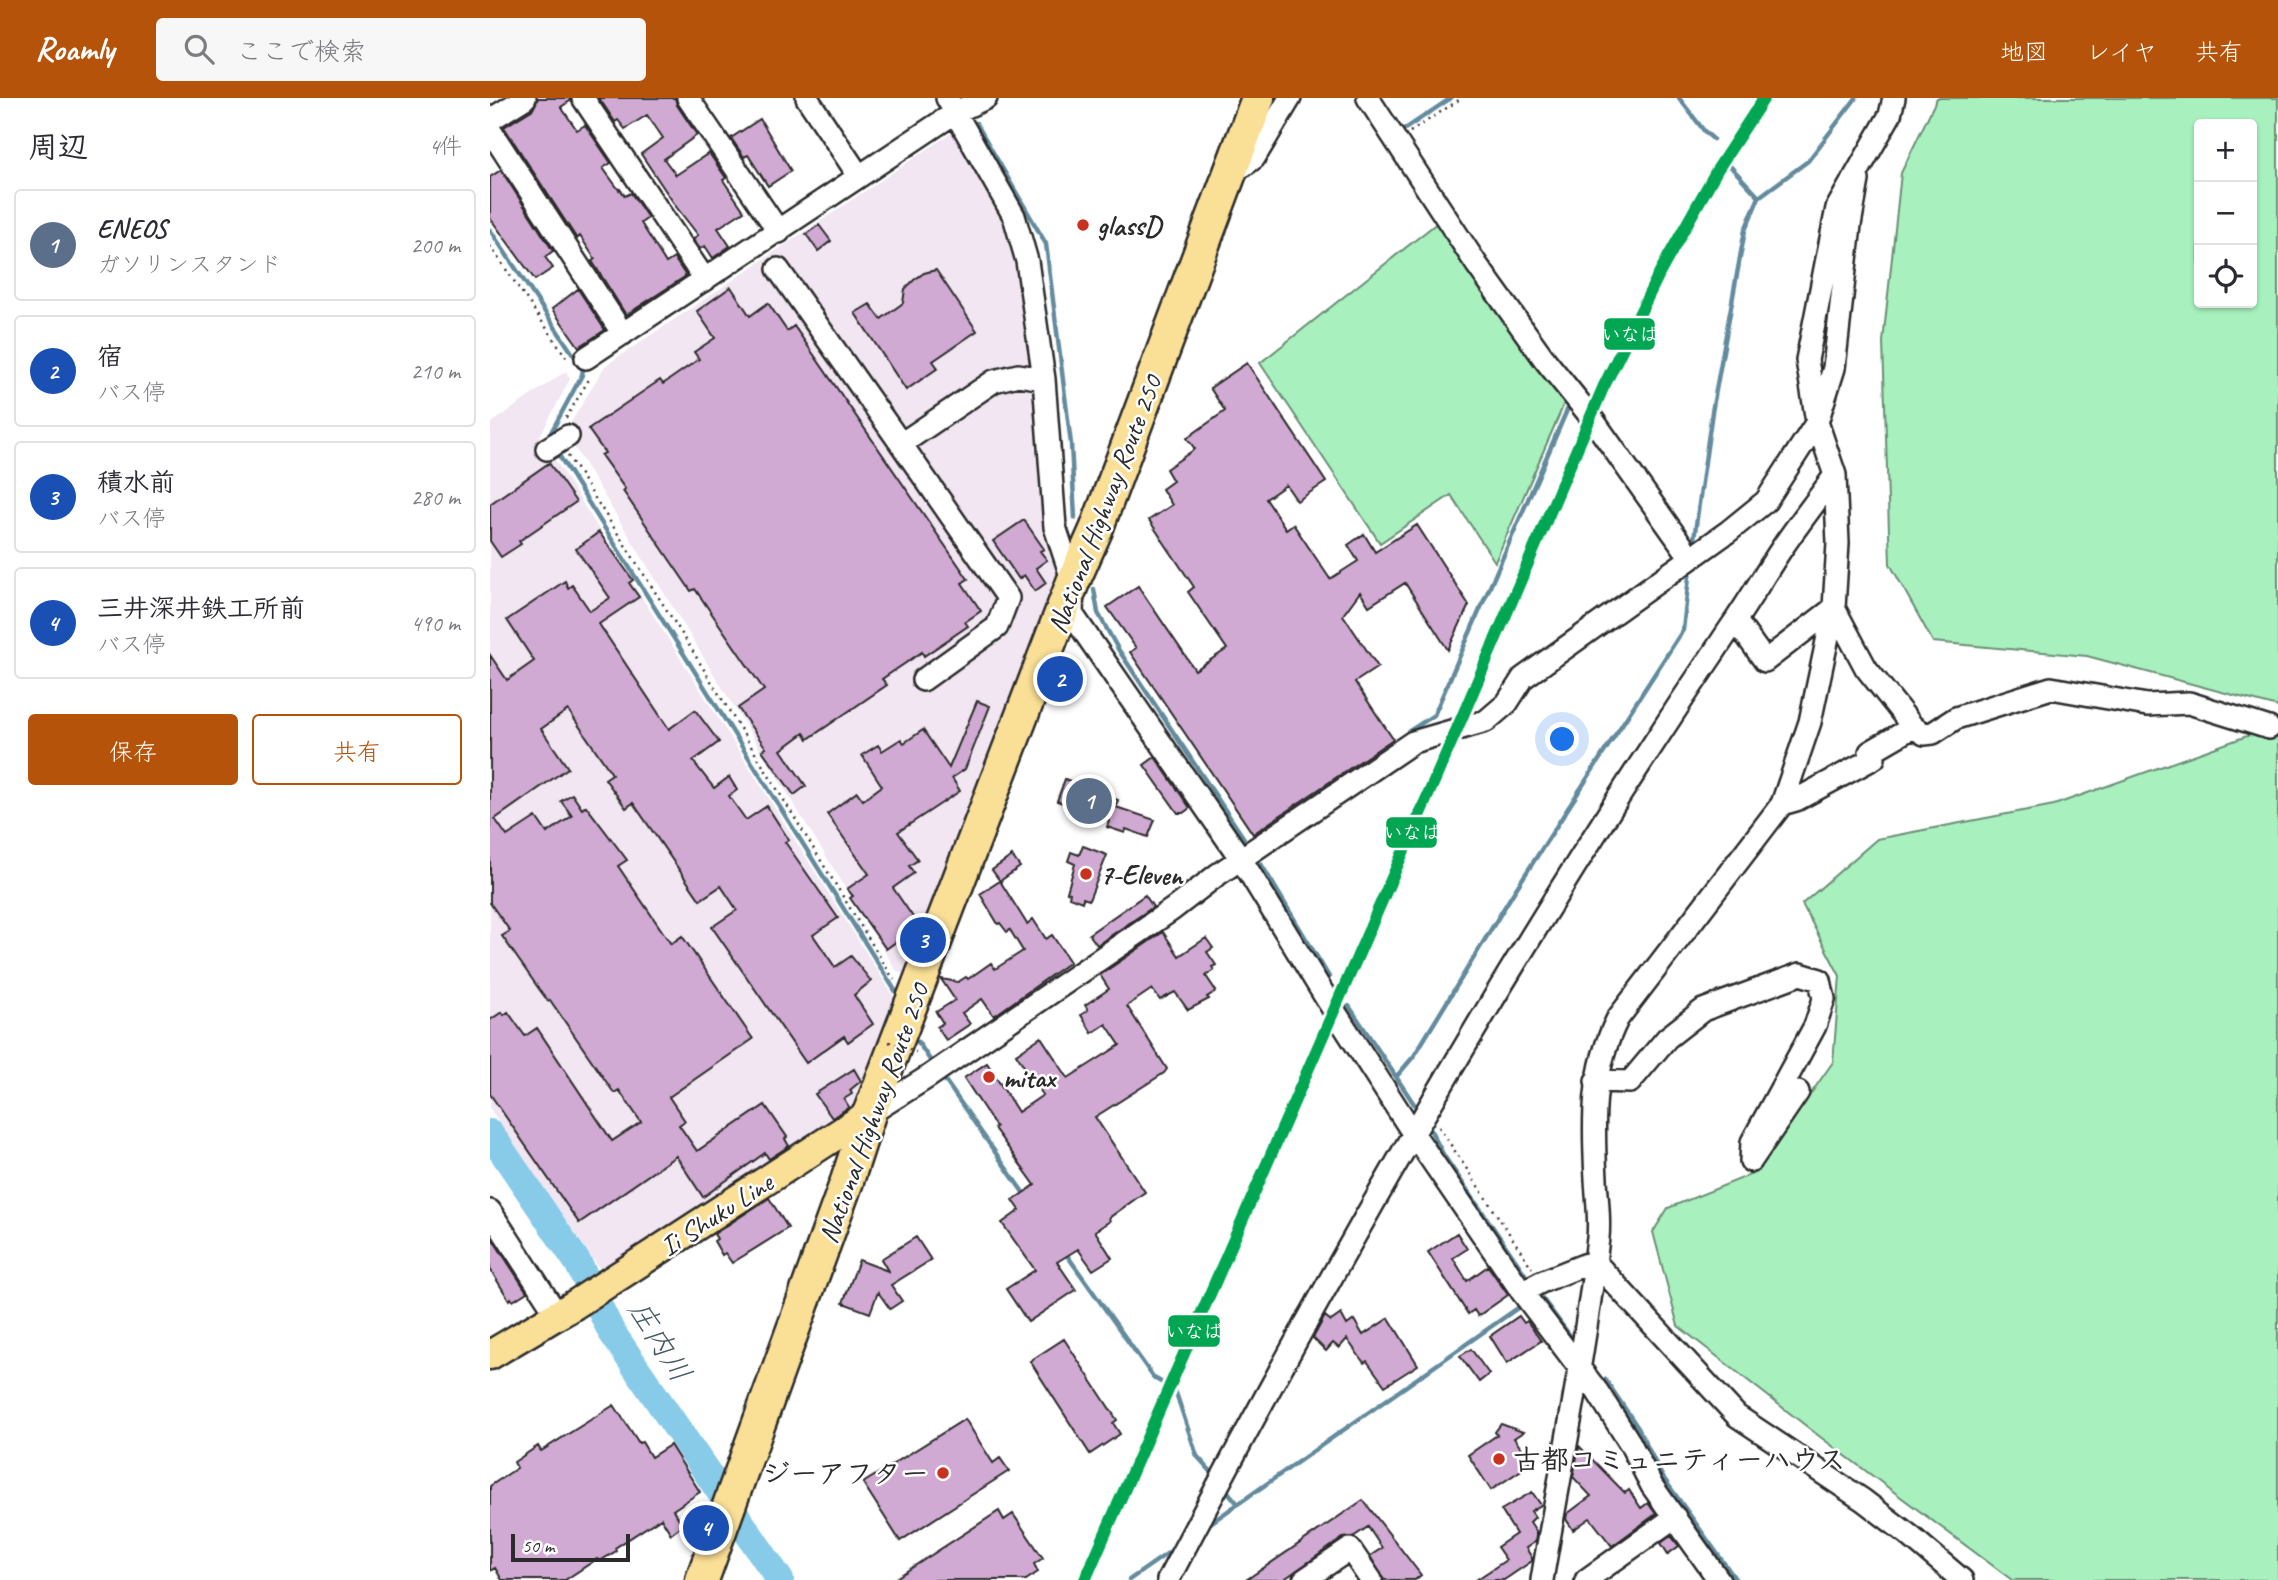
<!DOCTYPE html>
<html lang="ja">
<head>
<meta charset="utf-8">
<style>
  :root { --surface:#fff; --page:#f7f7f7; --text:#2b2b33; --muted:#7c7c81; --line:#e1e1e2; --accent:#b45309 }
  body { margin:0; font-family:Caveat,"Klee One",sans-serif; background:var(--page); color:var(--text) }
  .controls { position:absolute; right:21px; top:21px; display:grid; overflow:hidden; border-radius:7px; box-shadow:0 2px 5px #0004 }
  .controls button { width:63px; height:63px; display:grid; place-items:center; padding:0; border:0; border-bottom:2px solid var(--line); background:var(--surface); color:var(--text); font:35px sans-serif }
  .scale { position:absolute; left:21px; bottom:18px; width:119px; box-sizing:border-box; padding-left:7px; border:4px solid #2b2b2b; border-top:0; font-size:19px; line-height:24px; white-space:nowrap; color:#2b2b2b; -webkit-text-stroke:5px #fff; paint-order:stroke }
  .you { position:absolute; left:1073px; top:642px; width:24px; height:24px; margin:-18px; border:5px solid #fff; border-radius:50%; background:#1a73e8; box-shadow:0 0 0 10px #1a73e833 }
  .badge { display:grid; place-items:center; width:46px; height:46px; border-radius:50%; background:var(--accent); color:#fff; font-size:23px; font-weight:700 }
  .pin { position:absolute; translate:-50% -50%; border:4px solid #fff; box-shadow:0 2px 7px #0006 }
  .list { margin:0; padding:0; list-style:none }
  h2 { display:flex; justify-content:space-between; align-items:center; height:91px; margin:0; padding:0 28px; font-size:30px }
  h2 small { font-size:23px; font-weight:400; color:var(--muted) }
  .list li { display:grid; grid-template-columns:46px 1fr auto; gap:21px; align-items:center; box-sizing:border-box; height:112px; margin:0 14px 14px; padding:0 14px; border:2px solid var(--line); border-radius:7px }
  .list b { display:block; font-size:26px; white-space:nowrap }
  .list p { margin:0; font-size:23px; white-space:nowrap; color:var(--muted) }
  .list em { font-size:23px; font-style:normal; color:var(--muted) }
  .actions { display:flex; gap:14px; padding:21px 28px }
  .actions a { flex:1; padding:16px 0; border:2px solid var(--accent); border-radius:7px; text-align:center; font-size:24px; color:var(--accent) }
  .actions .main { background:var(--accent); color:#fff }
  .icon { flex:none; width:38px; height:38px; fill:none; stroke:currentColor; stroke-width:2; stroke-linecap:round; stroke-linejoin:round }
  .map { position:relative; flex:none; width:1788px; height:1482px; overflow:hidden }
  header { display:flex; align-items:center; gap:42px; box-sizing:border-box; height:98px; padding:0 35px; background:var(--accent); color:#fff }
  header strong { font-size:33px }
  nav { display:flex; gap:38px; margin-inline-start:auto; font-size:24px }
  .search { width:490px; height:63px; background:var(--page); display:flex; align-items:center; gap:18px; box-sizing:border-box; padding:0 24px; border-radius:7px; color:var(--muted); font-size:26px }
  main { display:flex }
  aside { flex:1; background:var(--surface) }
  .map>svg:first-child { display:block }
  .built { fill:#f1e6f2 }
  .green { fill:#a8f1bf; stroke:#6a8e75; stroke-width:2; fill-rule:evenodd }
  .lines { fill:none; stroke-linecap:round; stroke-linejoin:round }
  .stream { stroke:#638b9d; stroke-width:4.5 }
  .river { stroke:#88cbe9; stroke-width:28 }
  .building { fill:#d0aad2; stroke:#2b2b2b; stroke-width:2 }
  .minor-casing { stroke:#2b2b2b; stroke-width:26 }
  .major-casing { stroke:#2b2b2b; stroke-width:33 }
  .highway-casing { stroke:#2b2b2b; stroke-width:37 }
  .path { stroke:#2b2b2b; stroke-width:2.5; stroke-dasharray:2 5; stroke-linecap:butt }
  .minor { stroke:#fff; stroke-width:21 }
  .major { stroke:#fadf96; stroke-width:28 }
  .highway { stroke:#fadf96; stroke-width:32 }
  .path-bridge { stroke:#2b2b2b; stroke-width:2.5; stroke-dasharray:2 5; stroke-linecap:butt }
  .rail-1-casing { stroke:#fff; stroke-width:18 }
  .rail-1 { stroke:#00a651; stroke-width:12 }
  .poi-dot { fill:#c8321e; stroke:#fff; stroke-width:2.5 }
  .labels { text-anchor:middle; stroke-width:5; stroke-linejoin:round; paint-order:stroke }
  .poi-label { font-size:28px; font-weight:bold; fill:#2b2b2b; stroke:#fff; text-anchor:start }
  .street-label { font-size:28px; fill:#2b2b2b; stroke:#fff }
  .water-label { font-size:30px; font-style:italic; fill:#475b64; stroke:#fff }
  .line-badge { stroke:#fff; stroke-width:2.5 }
  .badge-label { font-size:19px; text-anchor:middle; font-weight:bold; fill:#fff }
</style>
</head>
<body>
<header>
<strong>Roamly</strong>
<div class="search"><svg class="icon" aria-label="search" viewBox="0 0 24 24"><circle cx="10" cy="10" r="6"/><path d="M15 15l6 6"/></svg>ここで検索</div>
<nav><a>地図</a><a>レイヤ</a><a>共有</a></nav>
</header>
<main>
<aside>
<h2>周辺<small>4件</small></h2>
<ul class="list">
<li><span class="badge" style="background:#5c6f8a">1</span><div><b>ENEOS</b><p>ガソリンスタンド</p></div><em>200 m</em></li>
<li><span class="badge" style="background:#1a4fb4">2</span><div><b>宿</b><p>バス停</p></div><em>210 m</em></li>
<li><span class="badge" style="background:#1a4fb4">3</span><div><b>積水前</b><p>バス停</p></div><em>280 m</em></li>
<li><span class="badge" style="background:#1a4fb4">4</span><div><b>三井深井鉄工所前</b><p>バス停</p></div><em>490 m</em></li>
</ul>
<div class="actions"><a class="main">保存</a><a>共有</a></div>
</aside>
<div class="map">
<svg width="1788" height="1482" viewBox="0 0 1788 1482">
  <rect width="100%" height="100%" fill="#fff"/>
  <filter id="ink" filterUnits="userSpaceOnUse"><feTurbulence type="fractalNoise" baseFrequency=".0143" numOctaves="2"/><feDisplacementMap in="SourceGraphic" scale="14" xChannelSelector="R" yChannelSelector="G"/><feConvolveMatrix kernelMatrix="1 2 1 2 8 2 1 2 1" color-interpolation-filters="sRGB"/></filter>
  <g filter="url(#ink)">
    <path class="built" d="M463,34L511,114L525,157L551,346L552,419L567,480L419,880L406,872L75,334L115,268Z
      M76,273L80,281L50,338L408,905L366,1007L111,1173L0,1011V326Z"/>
    <path class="green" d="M1447,0H1788V609L1597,558L1443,544L1400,466L1393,244L1411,75ZM1709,26H1762V205H1709Z
      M952,121L1077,299L1005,464L961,397L890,445L770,265Z
      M1788,627V1482H1522L1329,1338L1188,1228L1163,1134L1178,1110L1265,1075L1343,964L1350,878L1312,806L1387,741L1564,707Z"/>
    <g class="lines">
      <path class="stream" d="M1189,0L1215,34L1223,41
        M486,25L556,146L581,346L585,420
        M909,35L961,0
        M1241,69L1269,99
        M0,132L93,271L92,277L58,340
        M70,359L406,894
        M1203,448L1222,314L1255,132L1269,99L1318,63L1366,0
        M604,491L608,515L628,551L757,745
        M916,640L918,634L944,617L1081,303
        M912,664L921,658
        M771,766L839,879
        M859,908L928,1012
        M428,944L440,962
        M452,978L537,1100
        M906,979L924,958L1022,797L1193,532L1200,470
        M937,1025L954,1058L1039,1182
        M574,1153L664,1280L685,1292L707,1358L726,1379
        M1046,1192L1087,1247
        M1115,1281L1148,1330L1172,1378L1246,1482
        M734,1389L748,1406
        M715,1429L1032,1207
        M639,1482L685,1450"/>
      <path class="river" d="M0,1035L88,1165L121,1233L290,1482"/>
    </g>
    <path class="building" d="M48,0H80V3L71,9L87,32L95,27L121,65L113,70L129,92L130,91L135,98L141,95L158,120L151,125L176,165L184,160L196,178L136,217L102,163L105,161L90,138L87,141L14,29L43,11Z
      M109,0H185L187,7L207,37L174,61L186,77L219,55L236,80L233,82L254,113L228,130L240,148L223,160L215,148L210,151L203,141L208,137L187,110L151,56L173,40L157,17L135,31L128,22L125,24Z
      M270,21L301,73L278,88L258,57L254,59L241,40Z
      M11,72L63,153L55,159L63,170L45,182L0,120V79Z
      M329,127L341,143L328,153L316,136Z
      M446,172L487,233L443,263L448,270L416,292L365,215L380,206L391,221L413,205L415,191L424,182L434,175Z
      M241,189L260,218L278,205L297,233L304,228L478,481L472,485L491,513L475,524L478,528L434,558L432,554L392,581L397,587L318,641L314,635L291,652L316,688L304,697L272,652L276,650L248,610L274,592L205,491L201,493L133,393L135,391L111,357L115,355L98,331L170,282L173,286L209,261L204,254L225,240L207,213Z
      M88,191L115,232L89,249L62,211Z
      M757,265L836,384L807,403L796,387L776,401L796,431L803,426L840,481L868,463L858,447L874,436L885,454L927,427L979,507L958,552L915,485L879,508L870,494L853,517L888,569L865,584L903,641L763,736L640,554L646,550L617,509L648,488L705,572L737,551L698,494L704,489L659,422L682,407L672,391L683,383L676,371L705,351L697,340L735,313L720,290Z
      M59,365L86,404L29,443L31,446L11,459L0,443V406Z
      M534,422L554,451L550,453L557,462L546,470L556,485L545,493L534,477L529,481L503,443Z
      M109,434L143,482L139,485L149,499L109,526L179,631L205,612L229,644L203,663L224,690L239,679L247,692L239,698L256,722L277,708L299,742L295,744L348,820L323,837L345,869L361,858L381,883L364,897L383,926L358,944L354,938L316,965L222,829L247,812L231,788L210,802L143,705L136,710L115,681L122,676L78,612L51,631L78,670L5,721L17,738L46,719L57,735L82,718L71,703L82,696L92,711L96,708L137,762L128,768L181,846L192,838L263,941L179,999L195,1023L189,1027L207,1053L275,1007L297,1039L295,1041L299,1048L279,1061L275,1055L213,1099L186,1058L89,1125L0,996V922L12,914L14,917L18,914L35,938L47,930L122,1043L151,1024L129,992L124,995L60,902L58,903L49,891L12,838L20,833L0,805V557L17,582L44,563L17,522L75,483L78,490L82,487L100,513L120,500L86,451Z
      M487,603L500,608L475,671L462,680L470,693L408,734L428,762L419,768L424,775L403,790L425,822L421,824L425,830L396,851L360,800L363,798L357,791L379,776L337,716L367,694L373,702L392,688L372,657L388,647L392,653L411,641L414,645L433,632L459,670Z
      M665,659L700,710L693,715H688L654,667Z
      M575,681L628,702L626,709L665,722L658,739L636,731L635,735L617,729L619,723L567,703Z
      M593,748L617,757L599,802L593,800L592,804L579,799L580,795L577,794L585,766L578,763L581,754L589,757Z
      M522,758L530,769L510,783L502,772Z
      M510,783L537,826L543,821L556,841L562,837L580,864L504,918L492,901L472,915L480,926L456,942L447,929L453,925L446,914L465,902L451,881L468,884L476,879L478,881L501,865L505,871L533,853L520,832L517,834L510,825L508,826L490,796Z
      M655,797L663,809L607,847L599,836Z
      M673,834L689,858L716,840L723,850L717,854L726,867L722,869L724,872L716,878L726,893L717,899L719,901L698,912L685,894L670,902L662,891L637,908L677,971L674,975L605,1019L655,1094L619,1120L620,1123L605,1133L622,1160L603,1172L588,1151L567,1164L586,1192L538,1224L516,1191L545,1172L512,1125L530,1112L523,1102L545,1087L504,1030L506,1029L474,980L497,965L528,1014L553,997L526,956L545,943L551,939L578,980L630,947L616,926L602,935L591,917L598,912L595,907L619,891L610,877Z
      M364,971L371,983L360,992L362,996L354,1001L359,1009L342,1020L325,996Z
      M279,1100L298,1130L242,1165L235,1155L232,1157L224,1143L227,1141L224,1136Z
      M967,1135L977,1151L963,1160L977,1183L998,1168L1018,1197L988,1218L984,1212L978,1216L938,1154Z
      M0,1137L37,1194L23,1203L21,1200L19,1202L0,1171Z
      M426,1139L441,1162L401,1187L412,1203L400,1211L388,1194L380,1215L353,1205L369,1162L398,1173L391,1161Z
      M851,1216L857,1227L864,1222L873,1237L899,1220L928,1267L895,1288L877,1263L874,1265L857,1241L849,1250L843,1245L836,1253L823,1240L835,1218L841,1223Z
      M1029,1218L1034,1225L1037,1223L1051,1243L1017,1265L1000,1238Z
      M574,1241L627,1322L623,1325L630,1336L600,1356L540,1263Z
      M981,1251L999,1276L989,1284L970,1258Z
      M124,1307L149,1345L152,1344L161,1359L180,1347L210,1394L183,1412L193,1427L181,1436L171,1420L125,1450L126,1453L110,1463L107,1461L75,1482H12L5,1470L0,1473V1388L27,1370L24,1364L48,1348L51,1353Z
      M475,1321L503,1365L510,1360L519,1373L410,1443L373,1385Z
      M1011,1326L1033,1334L1024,1340L1039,1362V1367L1001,1392L978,1357L1007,1337L1005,1334Z
      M1089,1348L1135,1395L1139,1392L1151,1410L1158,1405L1166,1416L1122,1448L1100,1420L1083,1432L1076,1421L1077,1416L1101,1398L1083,1379Z
      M1042,1394L1051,1407L1041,1413L1045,1419L1040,1424L1046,1433V1438L1045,1444L1036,1450L1042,1460V1463L1014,1482H986L1016,1462L1007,1449L1026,1436L1011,1412Z
      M873,1402L931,1477L925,1482H894L880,1458L892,1450L878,1429L863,1439L853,1440L793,1482H756Z
      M509,1413L514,1422L523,1416L553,1460L544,1466L548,1474L536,1482H403Z
      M1181,1438L1189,1448L1178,1456L1171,1445Z"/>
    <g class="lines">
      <defs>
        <path id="minor" d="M93,0L215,182
          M198,0L289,134
          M317,0L369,78
          M457,0L524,118L537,163L554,281L565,429L583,484L582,516L751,761L836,900L923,1035L1032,1194L1107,1293L1140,1345L1162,1388L1229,1482
          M878,0L987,167L1055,262L1101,319L1201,460
          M0,22L35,0
          M0,32L133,236
          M743,66L753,68L764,60L800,0
          M288,171L411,346L504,283L528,277L554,281
          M96,260L466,14L496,0
          M411,346L518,500L507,529L433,582
          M57,351L78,338
          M1246,523L1275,563L1344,510L1376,570L1423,629L1434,636L1443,635L1466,620L1561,590L1657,607L1699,605L1779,630
          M1292,706L1306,702L1384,660L1380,654L1423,629
          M1106,983L1140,984L1177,940L1213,912L1310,876L1330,882L1334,901L1325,928L1262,1044L1261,1063L1308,994
          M379,1016L438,979L683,811L727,777L923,644L996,623L1017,605L1033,580L1239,433L1276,403L1327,324L1344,270L1360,127L1368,82
          M0,1113L68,1218
          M1032,1194L1051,1184L1104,1163L1247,1318L1373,1402L1419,1437L1472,1482
          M678,1482C848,1156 1032,837 1239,532C1258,505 1274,477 1292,450C1309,425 1328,401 1345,377
          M814,1482L860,1451L881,1482
          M1052,1482C1071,1368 1095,1255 1108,1140C1110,1121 1107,1101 1106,1081C1103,1025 1101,972 1128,920L1292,706L1320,624L1344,510L1348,445L1345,377L1327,324L1317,262L1347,110L1400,17L1404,0
          M1096,1482L1185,1419"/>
        <path id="major" d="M0,1257L84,1207L379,1016"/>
        <path id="highway" d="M212,1482L357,1083L379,1016L583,484L606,432L768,0"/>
      </defs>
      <use href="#minor" class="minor-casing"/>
      <use href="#major" class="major-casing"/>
      <use href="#highway" class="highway-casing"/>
      <path class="path" d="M920,34L972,0
        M0,148L77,260
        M76,320L101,278
        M78,358L194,539L404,882
        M949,1029L1042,1170"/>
      <use href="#minor" class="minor"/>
      <use href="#major" class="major"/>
      <use href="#highway" class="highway"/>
      <path class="path-bridge" d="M399,944L426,954"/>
      <defs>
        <path id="rail-1" d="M595,1482L967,631L1113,290L1170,174L1227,72L1274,0"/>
      </defs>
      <use href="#rail-1" class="rail-1-casing"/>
      <use href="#rail-1" class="rail-1"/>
    </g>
  </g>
  <g class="poi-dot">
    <circle cx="593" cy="127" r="7"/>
    <circle cx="596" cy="776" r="7"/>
    <circle cx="499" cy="979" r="7"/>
    <circle cx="1009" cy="1361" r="7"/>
    <circle cx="453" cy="1375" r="7"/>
  </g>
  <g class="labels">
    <g class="poi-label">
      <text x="607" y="137">glassD</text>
      <text x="610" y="786">7-Eleven</text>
      <text x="513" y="989">mitax</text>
      <text x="1023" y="1371">古都コミュニティーハウス</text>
      <text x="439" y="1385" text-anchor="end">ジーアフター</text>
    </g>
    <g class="street-label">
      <text transform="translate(614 406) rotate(-69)" y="10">National Highway Route 250</text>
      <text transform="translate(383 1015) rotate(-70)" y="10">National Highway Route 250</text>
      <text transform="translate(226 1116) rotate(-33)" y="10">Ii Shuku Line</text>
    </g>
    <g class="water-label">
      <text transform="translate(170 1243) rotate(58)" y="10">庄内川</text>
    </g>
  </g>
  <g class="line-badge">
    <rect x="1113" y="219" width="53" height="34" rx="7" fill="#00a651"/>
    <rect x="895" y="718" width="53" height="33" rx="7" fill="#00a651"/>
    <rect x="677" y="1216" width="54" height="34" rx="7" fill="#00a651"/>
  </g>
  <g class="badge-label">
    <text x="1140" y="243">いなば</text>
    <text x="922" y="741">いなば</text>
    <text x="704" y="1240">いなば</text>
  </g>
</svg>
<div class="controls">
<button>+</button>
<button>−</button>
<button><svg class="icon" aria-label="locate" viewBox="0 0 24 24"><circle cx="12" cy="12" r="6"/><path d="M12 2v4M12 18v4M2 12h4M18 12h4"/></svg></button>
</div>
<div class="scale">50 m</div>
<div class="you"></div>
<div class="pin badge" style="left:599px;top:703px;background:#5c6f8a">1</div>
<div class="pin badge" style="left:570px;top:581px;background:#1a4fb4">2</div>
<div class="pin badge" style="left:433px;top:842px;background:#1a4fb4">3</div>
<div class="pin badge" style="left:216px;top:1430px;background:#1a4fb4">4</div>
</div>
</main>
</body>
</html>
